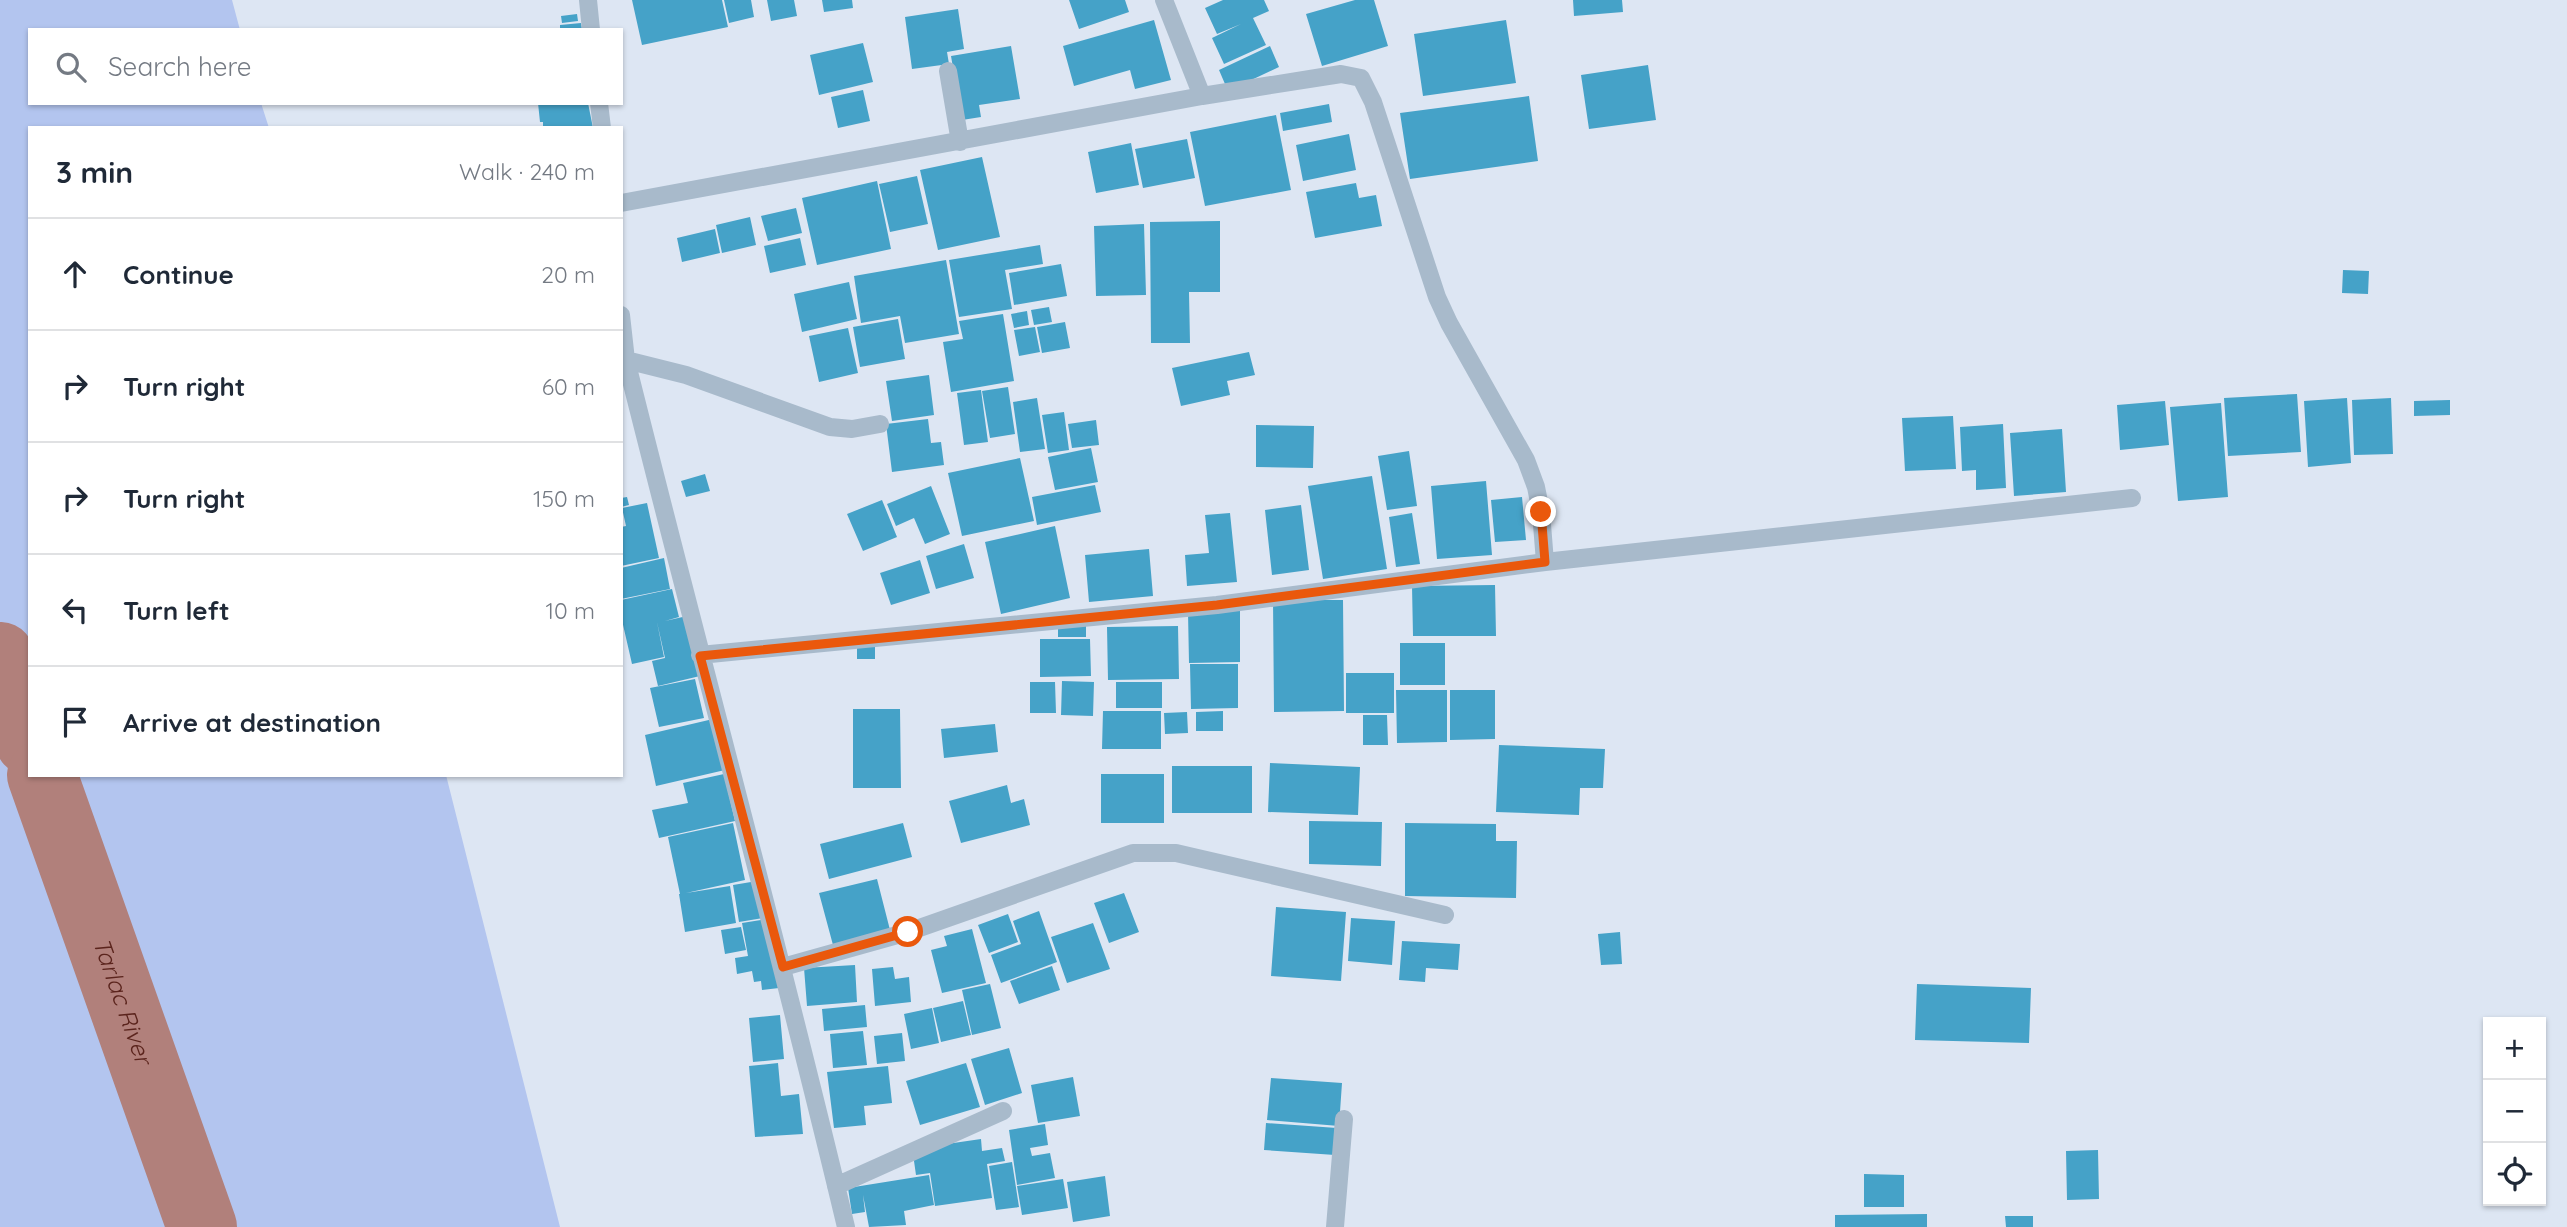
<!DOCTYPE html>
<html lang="en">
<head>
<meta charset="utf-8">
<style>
  :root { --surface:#fff; --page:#f6f6f7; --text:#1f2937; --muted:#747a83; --line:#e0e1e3 }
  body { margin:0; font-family:Quicksand,sans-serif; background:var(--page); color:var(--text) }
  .controls { position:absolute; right:21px; bottom:21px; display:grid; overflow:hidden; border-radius:0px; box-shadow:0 2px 5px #0004 }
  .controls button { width:63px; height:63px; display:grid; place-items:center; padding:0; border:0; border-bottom:2px solid var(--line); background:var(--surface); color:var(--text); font:35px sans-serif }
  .stop { position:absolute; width:21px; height:21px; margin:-16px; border:5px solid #ea580c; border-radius:50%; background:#fff }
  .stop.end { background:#ea580c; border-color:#fff; box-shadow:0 2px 7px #0008 }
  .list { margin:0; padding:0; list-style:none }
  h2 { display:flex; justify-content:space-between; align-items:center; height:91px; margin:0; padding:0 28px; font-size:30px }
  h2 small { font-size:23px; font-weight:400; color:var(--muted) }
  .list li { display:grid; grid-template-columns:46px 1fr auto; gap:21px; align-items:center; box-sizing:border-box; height:112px; padding:0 28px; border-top:2px solid var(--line) }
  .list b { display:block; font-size:26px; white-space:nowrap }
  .list em { font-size:23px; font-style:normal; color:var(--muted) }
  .icon { flex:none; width:38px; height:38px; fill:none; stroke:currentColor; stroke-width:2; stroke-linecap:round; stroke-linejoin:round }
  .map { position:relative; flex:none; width:2567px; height:1227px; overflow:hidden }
  .search { position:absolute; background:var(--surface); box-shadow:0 2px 5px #0004; left:28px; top:28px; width:595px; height:77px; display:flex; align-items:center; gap:18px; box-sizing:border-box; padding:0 24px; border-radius:0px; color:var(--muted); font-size:26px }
  .panel { position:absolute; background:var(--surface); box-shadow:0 2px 5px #0004; left:28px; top:126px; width:595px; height:651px; border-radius:0px }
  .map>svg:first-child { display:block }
  .sand { fill:#b3c5ef }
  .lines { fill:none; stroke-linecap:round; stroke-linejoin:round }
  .river { stroke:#b1807b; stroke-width:70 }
  .building { fill:#45a2c8 }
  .minor { stroke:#a8bacb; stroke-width:18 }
  .route { stroke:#ea580c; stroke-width:9 }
  .labels { text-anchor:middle; stroke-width:5; stroke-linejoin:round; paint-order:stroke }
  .water-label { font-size:24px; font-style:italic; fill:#5b241d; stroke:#e9f0fa }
</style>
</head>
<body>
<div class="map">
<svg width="2567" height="1227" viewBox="0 0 2567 1227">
  <rect width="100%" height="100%" fill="#dde6f3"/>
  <path class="sand" d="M0,0H232L240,30H30V103H261L269,128H30V775H446L560,1227H0Z"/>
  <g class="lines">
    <g class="river">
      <path d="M0,657L30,741"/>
      <path id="s1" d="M42,775L202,1227"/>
    </g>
  </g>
  <path class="building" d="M632,0H722L728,27L642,45Z
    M724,0H751L754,17L729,23Z
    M767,0H794L797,16L771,21Z
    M822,0H852L853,8L824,12Z
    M1069,0H1125L1129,12L1079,29Z
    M1223,0H1264L1269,11L1253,18L1266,45L1224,64L1212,38L1241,24L1217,34L1205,8Z
    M1355,0H1374L1388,46L1322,66L1306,14Z
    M1573,0H1622L1623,12L1574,16Z
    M958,9L964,49L947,52L949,64L912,69L905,17Z
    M577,14L578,21L562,23L561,16Z
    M1154,20L1171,80L1135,89L1130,70L1074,86L1063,46Z
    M1506,20L1516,83L1423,96L1414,34Z
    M581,23L582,30H560V25Z
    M863,43L873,82L819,95L810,55Z
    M1011,46L1020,99L979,105L981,117L962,120L951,56Z
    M1270,46L1279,67L1228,91L1219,70Z
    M1648,65L1656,120L1589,129L1581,75Z
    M863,90L870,121L838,128L831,97Z
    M1529,96L1538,161L1410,179L1400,113Z
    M538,103H588L593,128H543V122H540Z
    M1329,104L1332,122L1283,131L1280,113Z
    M1276,115L1291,190L1205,206L1190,132Z
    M1349,134L1356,170L1303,181L1296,145Z
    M1187,139L1195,178L1143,188L1135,149Z
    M1131,143L1139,185L1096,193L1088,152Z
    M982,157L1000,237L938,250L920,170Z
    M917,176L928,224L890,232L879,184Z
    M877,181L891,249L817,265L802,198Z
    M1356,183L1359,198L1376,195L1382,226L1315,238L1306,192Z
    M796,208L802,233L768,241L761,216Z
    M750,217L756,245L722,253L716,225Z
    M1220,221V292H1189L1190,343H1151L1150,222Z
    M1144,224L1146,295L1096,296L1094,226Z
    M715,229L720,253L682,262L677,238Z
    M800,238L806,265L770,273L764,246Z
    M1040,245L1043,264L1005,270L1012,309L959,317L949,260Z
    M946,260L959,334L905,343L900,316L861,323L854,276Z
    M1061,264L1067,296L1014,305L1009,273Z
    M2343,270L2369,271L2368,294L2342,293Z
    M849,282L857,319L802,332L794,294Z
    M1049,307L1052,322L1034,325L1031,310Z
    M1027,311L1029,325L1014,328L1011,314Z
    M1003,314L1014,381L951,392L943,342L963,339L959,321Z
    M898,319L905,359L860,367L853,327Z
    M1065,322L1070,348L1042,353L1037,327Z
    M1035,327L1040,352L1019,356L1014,330Z
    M848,328L858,373L819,382L809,336Z
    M1249,352L1255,375L1227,381L1230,395L1181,406L1172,368Z
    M929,375L934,415L892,421L886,381Z
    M1008,387L1015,434L990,438L982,391Z
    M981,390L988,442L964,445L957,393Z
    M2297,394L2301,452L2228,456L2224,398Z
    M1037,398L1045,449L1020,452L1013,402Z
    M2347,398L2351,463L2308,467L2304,401Z
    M2391,398L2393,454L2354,455L2352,400Z
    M2450,400V415L2414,416V401Z
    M2165,401L2169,445L2120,450L2117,405Z
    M2221,403L2228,497L2178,501L2170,407Z
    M1064,412L1069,450L1048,453L1042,415Z
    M1953,416L1956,469L1905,471L1902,418Z
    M928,419L931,443L941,442L944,465L892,472L886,424Z
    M1096,420L1099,445L1072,448L1068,424Z
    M2003,424L2006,488L1976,490V470L1962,471L1960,427Z
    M1256,425L1314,426L1313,468L1256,467Z
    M2062,429L2066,492L2014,496L2010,433Z
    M1091,448L1098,482L1055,490L1048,457Z
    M1409,451L1417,506L1387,510L1378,456Z
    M1020,458L1034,521L962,536L948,473Z
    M705,474L710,491L686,497L681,481Z
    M1372,476L1387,569L1323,579L1308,486Z
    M1486,481L1492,555L1437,559L1431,486Z
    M1095,485L1101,512L1037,525L1032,497Z
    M931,486L950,534L925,544L914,518L896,526L887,504Z
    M627,497L629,505L621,507V498Z
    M1522,497L1526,540L1495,542L1491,500Z
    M882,500L897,537L863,551L847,514Z
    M647,503L659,558L621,566V527L626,526L622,508Z
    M1301,505L1309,570L1272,575L1265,510Z
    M1230,513L1237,582L1187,586L1185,555L1209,553L1205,515Z
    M1412,513L1420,564L1396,567L1389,517Z
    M1055,526L1070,598L1001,614L985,542Z
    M964,544L974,578L936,589L926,556Z
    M1149,549L1153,596L1089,602L1085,555Z
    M664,558L670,589L621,599V568Z
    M920,560L930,593L891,605L880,573Z
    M1495,585L1496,636H1413L1412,586Z
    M672,589L679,617L665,621L687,616L700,676L658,686L652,661L665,658L657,622L664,657L632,664L621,616V600Z
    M1273,600H1343L1344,711L1274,712Z
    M1240,610V662L1189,663L1188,612Z
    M1058,623H1086V637H1058Z
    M1178,626L1179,679L1108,680L1107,627Z
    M1040,639H1090L1091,676L1040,677Z
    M857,641H875V659H857Z
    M1400,643H1445V685H1400Z
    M1190,664H1238V708L1191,709Z
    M1346,673H1394V713H1346Z
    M695,679L704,718L659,727L650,688Z
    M1062,681L1094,682L1093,716L1061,715Z
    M1030,682H1055L1056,713H1030Z
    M1116,682H1162V708H1116Z
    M1396,690H1447V742L1397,743Z
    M1450,690H1495V739L1450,740Z
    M853,709H900L901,788H853Z
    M1103,711H1161V749H1102Z
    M1223,711V731H1196V712Z
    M1187,712L1188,733L1165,734L1164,713Z
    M1363,715H1387L1388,745H1363Z
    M713,719L725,770L656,786L645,735Z
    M995,724L998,752L944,758L941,729Z
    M1499,745L1605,749L1603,788H1580L1579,815L1496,812Z
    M1270,763L1360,767L1358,815L1268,812Z
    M1172,766H1252V813H1172Z
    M724,774L735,821L659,838L652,810L688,803L683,783Z
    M1101,774H1164V823H1101Z
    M1007,785L1011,803L1024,799L1030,825L961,843L949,801Z
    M1309,821L1382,822L1381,866L1309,864Z
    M733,823L745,880L686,893L730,886L736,923L685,932L679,894H680L668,837Z
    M903,823L912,857L829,879L820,844Z
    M1405,823L1496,824V841H1517L1516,898L1405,896Z
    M877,879L890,930L833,945L819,893Z
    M757,881L763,918L739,922L733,885Z
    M1124,893L1139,932L1109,943L1094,903Z
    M1276,907L1346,912L1341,981L1271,976Z
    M1039,911L1057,962L1001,983L991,955L1021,944L1013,921Z
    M1008,914L1018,942L989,953L978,925Z
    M1351,918L1395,921L1392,965L1348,961Z
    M767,919L779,988L762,990L761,981L754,982L752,971L737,974L735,958L748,956L742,923Z
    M1093,923L1110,969L1067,983L1051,937Z
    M741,927L746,950L725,954L721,930Z
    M972,929L986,983L942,993L931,950L947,946L944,936Z
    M1620,932L1622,964L1601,965L1598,934Z
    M1402,941L1460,944L1458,970L1426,968L1425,982L1399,980Z
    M855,965L857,1002L807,1006L804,968Z
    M1052,966L1060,990L1019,1004L1010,981Z
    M893,967L895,979L909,977L911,1002L875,1006L872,969Z
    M990,984L1001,1028L972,1035L962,990Z
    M1917,984L2031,988L2029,1043L1915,1040Z
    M963,1001L971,1035L941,1042L933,1008Z
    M865,1005L867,1027L824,1031L822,1009Z
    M932,1008L939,1043L911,1049L904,1014Z
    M780,1015L784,1059L753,1062L749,1018Z
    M863,1031L867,1065L833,1068L830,1034Z
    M902,1033L905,1061L877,1064L874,1036Z
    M1009,1048L1022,1093L985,1105L971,1059Z
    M778,1063L781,1096L799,1094L803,1134L755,1137L749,1066Z
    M966,1063L980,1107L920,1125L906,1081Z
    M888,1066L892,1103L864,1106L866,1125L834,1128L827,1072Z
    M1073,1077L1080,1116L1038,1123L1031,1085Z
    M1271,1078L1342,1083L1339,1126L1267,1120Z
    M1266,1123L1337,1128L1335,1155L1264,1150Z
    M1045,1124L1048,1145L1030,1148L1032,1156L1050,1153L1055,1178L1017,1185L1009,1130Z
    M981,1139L982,1151L1002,1148L1005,1161L987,1164L992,1198L935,1206L930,1173L916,1175L913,1154L926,1147Z
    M2098,1150L2099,1199L2067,1200L2066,1151Z
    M1012,1162L1019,1207L996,1210L989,1166Z
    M1864,1174L1904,1175V1207H1864Z
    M929,1175L934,1205L904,1211L906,1225L869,1227L863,1195L865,1212L852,1214L848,1188Z
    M1105,1176L1110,1216L1073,1222L1067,1182Z
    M1063,1179L1068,1208L1022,1215L1017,1186Z
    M1927,1214V1227H1835V1215Z
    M2005,1216H2033V1227H2006Z"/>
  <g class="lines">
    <path class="minor" d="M588,0L591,30
      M948,71L960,142
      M1202,96L1341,74L1361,78L1373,102L1437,297L1449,323L1526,460L1536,487L1541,512L1545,562
      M599,103L602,128
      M621,203L1202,96L1164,0
      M621,315L626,360C698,649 777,937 846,1227
      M626,360L686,375L830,427L852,429L880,424
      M700,655L1217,605L1545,562L2132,498
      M783,967L908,932L1133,853H1176L1445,915
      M836,1186L1003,1111
      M1335,1227L1344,1119"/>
  </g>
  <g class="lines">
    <path class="route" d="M908,932L783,967L700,656L1217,605L1545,562L1541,512"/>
  </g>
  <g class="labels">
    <g class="water-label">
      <text dy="8" stroke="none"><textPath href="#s1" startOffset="240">Tarlac River</textPath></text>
    </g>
  </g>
</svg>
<div class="controls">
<button>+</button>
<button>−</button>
<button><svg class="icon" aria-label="locate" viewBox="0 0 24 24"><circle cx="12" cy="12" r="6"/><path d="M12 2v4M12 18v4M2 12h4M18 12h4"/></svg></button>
</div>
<div class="stop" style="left:908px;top:932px"></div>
<div class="stop end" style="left:1541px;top:512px"></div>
<div class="search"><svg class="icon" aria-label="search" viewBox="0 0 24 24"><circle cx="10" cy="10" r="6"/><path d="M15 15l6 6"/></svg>Search here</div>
<section class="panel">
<h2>3 min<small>Walk · 240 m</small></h2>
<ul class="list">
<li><svg class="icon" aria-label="ahead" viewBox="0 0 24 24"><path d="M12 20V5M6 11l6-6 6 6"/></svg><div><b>Continue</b></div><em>20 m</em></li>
<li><svg class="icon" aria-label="right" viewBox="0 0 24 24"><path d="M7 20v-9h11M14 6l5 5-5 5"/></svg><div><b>Turn right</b></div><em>60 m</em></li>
<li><svg class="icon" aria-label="right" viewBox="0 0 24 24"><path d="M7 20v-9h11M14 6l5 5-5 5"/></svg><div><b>Turn right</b></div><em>150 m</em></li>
<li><svg class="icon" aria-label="left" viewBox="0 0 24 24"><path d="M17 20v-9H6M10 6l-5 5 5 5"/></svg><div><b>Turn left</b></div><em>10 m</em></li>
<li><svg class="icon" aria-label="arrive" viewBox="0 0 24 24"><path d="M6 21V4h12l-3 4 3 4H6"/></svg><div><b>Arrive at destination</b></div></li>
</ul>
</section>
</div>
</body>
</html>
